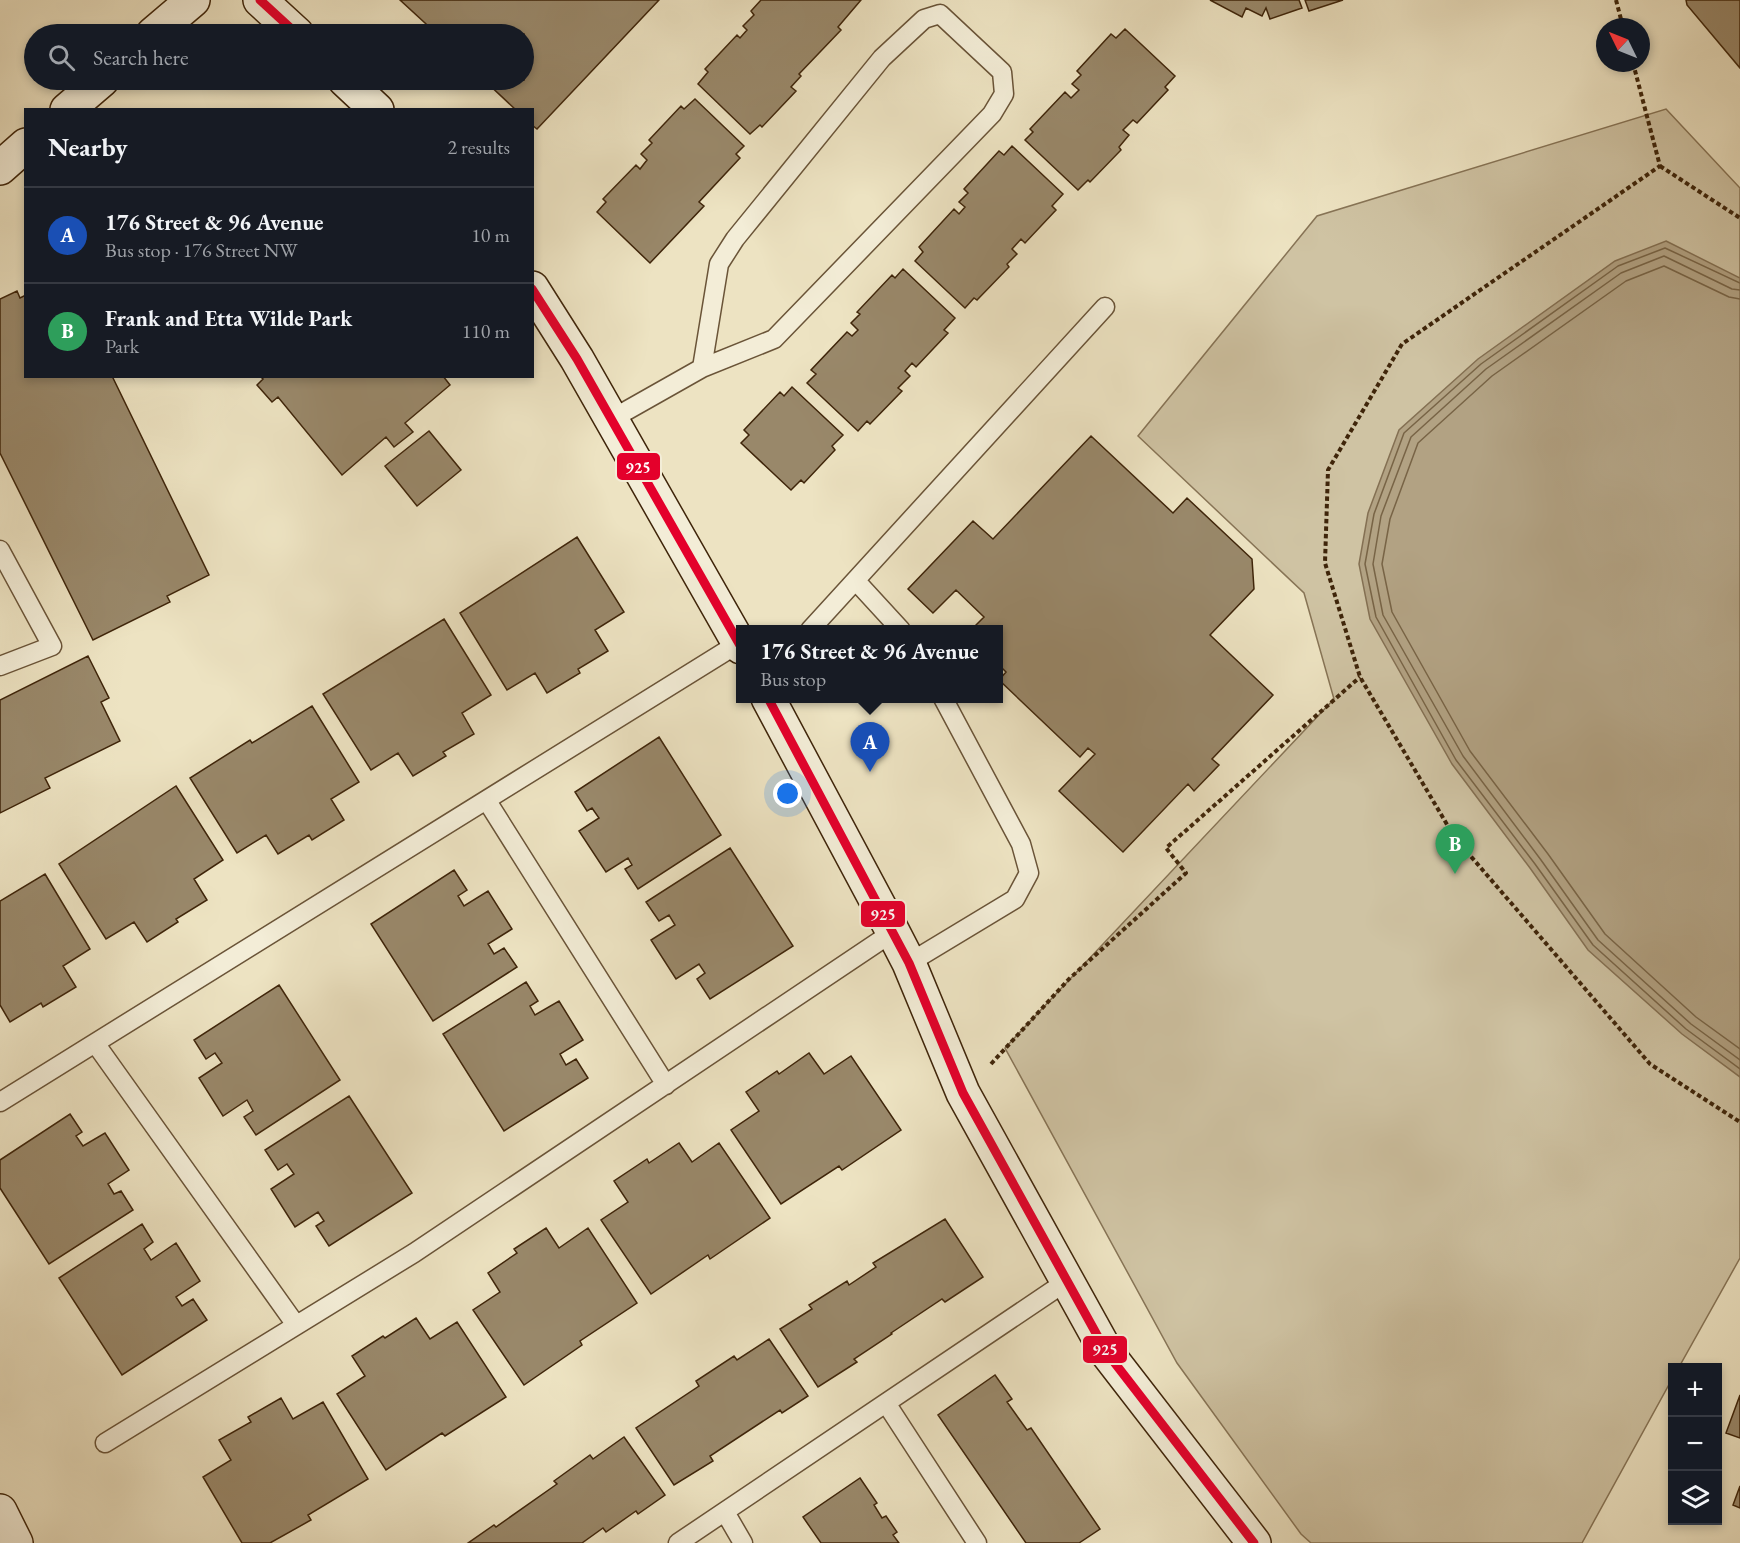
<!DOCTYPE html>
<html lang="en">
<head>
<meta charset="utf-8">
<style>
  :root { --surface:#171b24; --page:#242831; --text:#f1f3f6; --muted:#9ea1a6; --line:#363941; --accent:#db2777 }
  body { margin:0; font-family:"EB Garamond",serif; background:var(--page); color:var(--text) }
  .controls { position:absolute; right:18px; bottom:18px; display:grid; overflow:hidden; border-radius:0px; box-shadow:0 3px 9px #0003 }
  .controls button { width:54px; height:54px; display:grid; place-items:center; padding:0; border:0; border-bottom:2px solid var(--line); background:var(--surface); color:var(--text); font:30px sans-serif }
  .compass { position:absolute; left:1596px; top:18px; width:54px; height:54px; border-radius:50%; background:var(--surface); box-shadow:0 3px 9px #0003; rotate:313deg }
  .you { position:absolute; left:788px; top:794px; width:21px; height:21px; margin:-15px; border:4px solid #fff; border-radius:50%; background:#1a73e8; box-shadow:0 0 0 9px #1a73e833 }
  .badge { display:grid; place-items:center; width:39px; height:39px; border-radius:50%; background:var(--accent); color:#fff; font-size:20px; font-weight:700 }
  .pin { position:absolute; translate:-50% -50px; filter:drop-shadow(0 2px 3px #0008) }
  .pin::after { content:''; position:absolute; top:32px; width:21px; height:18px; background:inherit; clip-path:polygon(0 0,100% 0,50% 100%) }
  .popup { position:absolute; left:736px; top:625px; width:267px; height:78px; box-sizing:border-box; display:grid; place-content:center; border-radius:0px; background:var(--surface); filter:drop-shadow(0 2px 4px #0005); font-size:20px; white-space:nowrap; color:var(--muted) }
  .popup b { font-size:22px; color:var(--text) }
  .popup::after { content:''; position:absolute; left:50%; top:100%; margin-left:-12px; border:12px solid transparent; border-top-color:var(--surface) }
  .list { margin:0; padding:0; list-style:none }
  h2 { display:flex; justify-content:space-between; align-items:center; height:78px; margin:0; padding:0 24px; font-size:26px }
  h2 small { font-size:20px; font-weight:400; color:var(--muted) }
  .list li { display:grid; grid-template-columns:39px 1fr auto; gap:18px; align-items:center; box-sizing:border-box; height:96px; padding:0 24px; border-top:2px solid var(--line) }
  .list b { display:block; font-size:22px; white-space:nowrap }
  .list p { margin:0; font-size:20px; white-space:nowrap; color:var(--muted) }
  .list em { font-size:20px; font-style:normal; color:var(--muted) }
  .icon { flex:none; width:33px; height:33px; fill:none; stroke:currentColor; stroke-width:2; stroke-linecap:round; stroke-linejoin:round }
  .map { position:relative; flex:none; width:1740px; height:1543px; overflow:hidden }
  .search { position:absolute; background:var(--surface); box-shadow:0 3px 9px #0003; left:24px; top:24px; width:510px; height:66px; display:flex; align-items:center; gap:15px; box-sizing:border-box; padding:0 21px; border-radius:33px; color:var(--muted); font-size:22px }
  .panel { position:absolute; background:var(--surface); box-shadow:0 3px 9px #0003; left:24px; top:108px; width:510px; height:270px; border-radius:0px }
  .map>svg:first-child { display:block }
  .green { fill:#cfc3a3; stroke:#877456; stroke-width:1.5 }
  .water { fill:#b2a283; stroke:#847053; stroke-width:1.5 }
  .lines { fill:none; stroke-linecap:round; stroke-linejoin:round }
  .shore { stroke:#786446; stroke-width:1.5 }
  .building { fill:#99886a; stroke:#3f250a; stroke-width:1.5 }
  .lane-casing { stroke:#6a5438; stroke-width:21 }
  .secondary-casing { stroke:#3f250a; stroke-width:36 }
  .path { stroke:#3f250a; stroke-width:4; stroke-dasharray:4.5 3; stroke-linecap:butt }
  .lane { stroke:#f3edd7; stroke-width:18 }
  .secondary { stroke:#f3edd7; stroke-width:33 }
  .bus-1-casing { stroke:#f3edd7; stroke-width:14 }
  .bus-1 { stroke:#e4002b; stroke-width:9 }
  .line-badge { stroke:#f3edd7; stroke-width:2 }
  .badge-label { font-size:16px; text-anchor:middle; font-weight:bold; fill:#fff }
</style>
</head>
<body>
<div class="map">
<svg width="1740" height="1543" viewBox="0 0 1740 1543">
  <rect width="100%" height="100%" fill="#ede3c2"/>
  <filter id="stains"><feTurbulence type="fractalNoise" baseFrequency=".00333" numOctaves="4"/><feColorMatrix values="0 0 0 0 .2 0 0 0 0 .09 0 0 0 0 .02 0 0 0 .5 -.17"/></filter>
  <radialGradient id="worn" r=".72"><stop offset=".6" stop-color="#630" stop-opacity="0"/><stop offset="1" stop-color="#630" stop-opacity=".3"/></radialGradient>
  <path class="green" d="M1666,109L1740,188V1258L1679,1367L1672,1368V1379L1582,1543H1311L1301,1534L1177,1363L1005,1048L1334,699L1304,593L1138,436L1317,216Z"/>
  <path class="water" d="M1666,241L1740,278V1077L1682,1034L1588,950L1530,868L1452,764L1370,619L1359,564L1368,513L1399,430L1478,359L1615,261Z"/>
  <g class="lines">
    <path class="shore" d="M1740,283L1665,248L1618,266L1481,364L1404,433L1374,514L1365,564L1376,617L1456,760L1535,864L1593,945L1686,1029L1740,1069
      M1740,290L1732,289L1664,256L1621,273L1486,369L1411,437L1381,516L1373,564L1383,615L1463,756L1541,860L1598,940L1691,1024L1740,1060
      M1740,299L1729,297L1664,266L1626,281L1492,376L1418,443L1390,519L1382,564L1392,612L1470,751L1548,854L1605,934L1696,1017L1740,1049"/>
  </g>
  <path class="building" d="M400,0H659L537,129L532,125V110H516L484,80H524V34H437Z
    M761,0H861L838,27L841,30L799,74L801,76L791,87L796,91L762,127L760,125L750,134L698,84L708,72L705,69L737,35L740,38L747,30L743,26L754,15L751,11Z
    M1210,0H1299L1302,8L1270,19L1266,8L1262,16L1246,8L1242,17Z
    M1305,0H1343L1309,11Z
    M1686,0H1740V68L1687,5Z
    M1125,29L1175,76L1165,87L1168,90L1137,123L1133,120L1123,130L1129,135L1119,147L1121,150L1090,182L1088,180L1078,190L1025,140L1033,132L1030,129L1065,92L1071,98L1079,90L1072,84L1081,75L1077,71L1111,34L1116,38Z
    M695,99L744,146L736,154L740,158L699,202L704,206L650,263L597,212L606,202L603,199L636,165L640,169L647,160L641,154L652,143L649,140L681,106L684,109Z
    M1012,146L1063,194L1052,206L1056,210L1025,243L1021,239L1012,249L1017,254L1007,264L1009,267L977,300L974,298L965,308L915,261L923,252L919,247L954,209L959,214L965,207L959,202L968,193L964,189L999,151L1004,155Z
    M903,269L955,318L944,330L948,333L916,367L912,363L905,371L910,376L898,388L902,391L870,424L867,421L858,431L807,383L816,374L811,370L847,332L852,336L858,330L851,323L860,314L857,312L892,275L895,278Z
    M17,291L20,298L26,295V376H112L209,575L167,596L170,602L93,640L0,453V299Z
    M260,376H443L450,385L405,423L413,432L394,447L386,437L342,475L278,397L272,402L257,385L263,379Z
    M792,387L843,435L832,446L835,450L804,483L801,480L791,490L741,443L749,435L744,430L780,392L784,396Z
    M429,431L461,470L417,506L385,466Z
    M1091,436L1173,513L1187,498L1252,559L1254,589L1210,635L1273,695L1212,759L1219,765L1194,791L1188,784L1123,852L1059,791L1095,754L1088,748L1080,757L999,680L1006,672L999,665V655L1002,651L999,648V630H980L976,625L984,617L956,590L933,613L908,589L973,521L993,539Z
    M577,537L624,612L595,630L608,651L578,669L580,673L547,693L535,673L507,690L460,613Z
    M444,619L491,695L462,713L474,734L443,752L446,756L413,776L398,753L371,770L323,694Z
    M88,656L109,698L101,702L120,741L45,778L50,788L0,813V700Z
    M312,706L359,782L331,799L344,820L312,840L309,835L278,854L266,835L237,853L190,778L250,740L252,743Z
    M659,737L721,835L638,889L625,869L632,865L628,858L606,872L579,831L599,818L592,808L587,811L575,792Z
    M176,786L223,860L194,879L207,900L176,919L178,922L147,942L134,922L106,939L59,864Z
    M730,848L793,946L710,999L697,979L705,973L699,964L676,979L651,940L675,925L669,915L659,921L646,902Z
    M454,870L467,890L458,896L464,906L488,891L512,929L488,944L494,954L504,948L517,967L433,1021L371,924Z
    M45,874L90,949L63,966L76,987L43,1007L41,1003L10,1022L0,1005V901Z
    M526,982L538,1001L530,1006L535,1015L559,1001L583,1040L560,1054L566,1065L576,1059L588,1078L504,1131L443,1034Z
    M279,985L340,1080L256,1135L244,1117L253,1111L247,1100L223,1116L199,1078L222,1063L215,1053L206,1059L194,1040Z
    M809,1053L824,1074L851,1056L901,1130L842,1170L839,1166L781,1204L731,1130L759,1111L746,1092L777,1071L779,1074Z
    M349,1096L412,1193L329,1246L316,1226L324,1221L318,1212L295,1227L271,1189L294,1174L287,1164L278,1170L265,1150Z
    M70,1114L82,1132L76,1136L83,1146L105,1133L129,1170L108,1184L114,1194L121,1191L133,1210L49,1264L0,1188V1160Z
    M679,1143L692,1162L719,1143L770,1218L710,1259L708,1255L651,1294L601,1220L628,1202L614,1181L647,1159L649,1163Z
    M945,1219L983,1277L945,1302L942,1299L891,1333L892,1334L854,1359L857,1362L818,1387L780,1329L812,1309L809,1305L847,1281L849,1285L876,1267L873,1263Z
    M142,1224L153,1242L144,1249L151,1260L176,1243L200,1281L176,1297L182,1306L193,1299L207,1320L122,1375L59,1278Z
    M546,1228L559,1248L588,1228L637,1303L580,1341L582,1345L524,1385L473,1310L500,1292L488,1273L517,1253L514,1249Z
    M416,1318L430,1339L457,1322L506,1397L445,1436L442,1433L386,1470L337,1394L365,1376L352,1356L383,1336L385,1338Z
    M769,1339L808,1396L782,1413L780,1410L710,1456L713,1461L674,1485L636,1428L699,1386L696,1381L734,1356L737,1360Z
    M995,1375L1012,1399L1007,1402L1027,1430L1031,1428L1100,1529L1079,1543H1026L938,1415Z
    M1740,1395V1438L1726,1433Z
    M281,1398L293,1419L323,1402L368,1479L308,1515L311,1520L270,1543H242L203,1477L231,1460L219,1440L251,1422L248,1417Z
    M624,1437L665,1495L638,1514L636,1511L606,1532L603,1528L582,1543H468L494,1525L496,1527L557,1484L554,1481L590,1455L593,1459Z
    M860,1478L877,1503L874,1505L882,1518L886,1516L897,1532L893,1535L899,1543H821L803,1517Z
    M1740,1486V1508L1733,1505Z"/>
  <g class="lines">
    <defs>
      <path id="lane" d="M610,420L702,368L774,339L992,114L1004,94L1002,72L940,14L924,19L882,58L735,239L719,264L702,368
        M0,550L52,646L0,666
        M856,581L901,630
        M810,630L1105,307
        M487,801L666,1085
        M909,963L1015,899L1029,873L1021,844L943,698
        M95,1043L296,1325
        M0,1102L739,643
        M886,1403L977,1543
        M105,1443L414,1253L893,932
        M725,1512L743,1543
        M678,1543L1067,1281"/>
      <path id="secondary" d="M260,0L297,34
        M153,34L193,0
        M345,80L377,110
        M67,110L102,80
        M0,168L26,145
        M532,288L577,359L741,647
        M768,698L893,932L909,963L963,1093L1107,1353L1254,1543
        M0,1511L16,1543"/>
    </defs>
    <use href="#lane" class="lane-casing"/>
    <use href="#secondary" class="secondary-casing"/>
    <path class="path" d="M1616,0L1623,27
      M1633,63L1660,166L1402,344L1328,470L1325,563L1360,677L1455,838L1650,1064L1740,1122
      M1660,166L1740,218
      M991,1064L1069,979L1186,873L1166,848L1360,677"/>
    <use href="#lane" class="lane"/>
    <use href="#secondary" class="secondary"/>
    <defs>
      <path id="bus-1" d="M260,0L297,34
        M532,289L577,359L741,647
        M768,698L909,963L963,1093L1107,1353L1254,1543"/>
    </defs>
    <use href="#bus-1" class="bus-1-casing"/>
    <use href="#bus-1" class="bus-1"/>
  </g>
  <g class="line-badge">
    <rect x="616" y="452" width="45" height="29" rx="6" fill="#e4002b"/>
    <rect x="860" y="900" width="46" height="28" rx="6" fill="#e4002b"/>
    <rect x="1082" y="1335" width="46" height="29" rx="6" fill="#e4002b"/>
  </g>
  <g class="badge-label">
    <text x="638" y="473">925</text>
    <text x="883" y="920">925</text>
    <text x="1105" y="1355">925</text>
  </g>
  <rect width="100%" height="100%" filter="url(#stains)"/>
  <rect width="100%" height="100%" fill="url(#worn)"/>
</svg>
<div class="controls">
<button>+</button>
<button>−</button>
<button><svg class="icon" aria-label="layers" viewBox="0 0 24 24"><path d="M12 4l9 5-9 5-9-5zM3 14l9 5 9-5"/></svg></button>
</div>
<svg class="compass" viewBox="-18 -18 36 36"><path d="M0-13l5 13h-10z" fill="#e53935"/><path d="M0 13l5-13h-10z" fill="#9ea1a6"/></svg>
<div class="you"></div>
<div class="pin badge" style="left:870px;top:772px;background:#1a4fb4">A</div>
<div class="popup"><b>176 Street &amp; 96 Avenue</b>Bus stop</div>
<div class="pin badge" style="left:1455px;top:874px;background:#2e9e5b">B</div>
<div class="search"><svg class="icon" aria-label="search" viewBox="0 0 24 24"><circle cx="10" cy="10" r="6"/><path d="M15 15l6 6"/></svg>Search here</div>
<section class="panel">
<h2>Nearby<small>2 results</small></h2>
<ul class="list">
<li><span class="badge" style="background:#1a4fb4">A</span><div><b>176 Street &amp; 96 Avenue</b><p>Bus stop · 176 Street NW</p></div><em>10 m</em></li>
<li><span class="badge" style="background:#2e9e5b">B</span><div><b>Frank and Etta Wilde Park</b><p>Park</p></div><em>110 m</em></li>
</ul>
</section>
</div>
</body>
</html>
